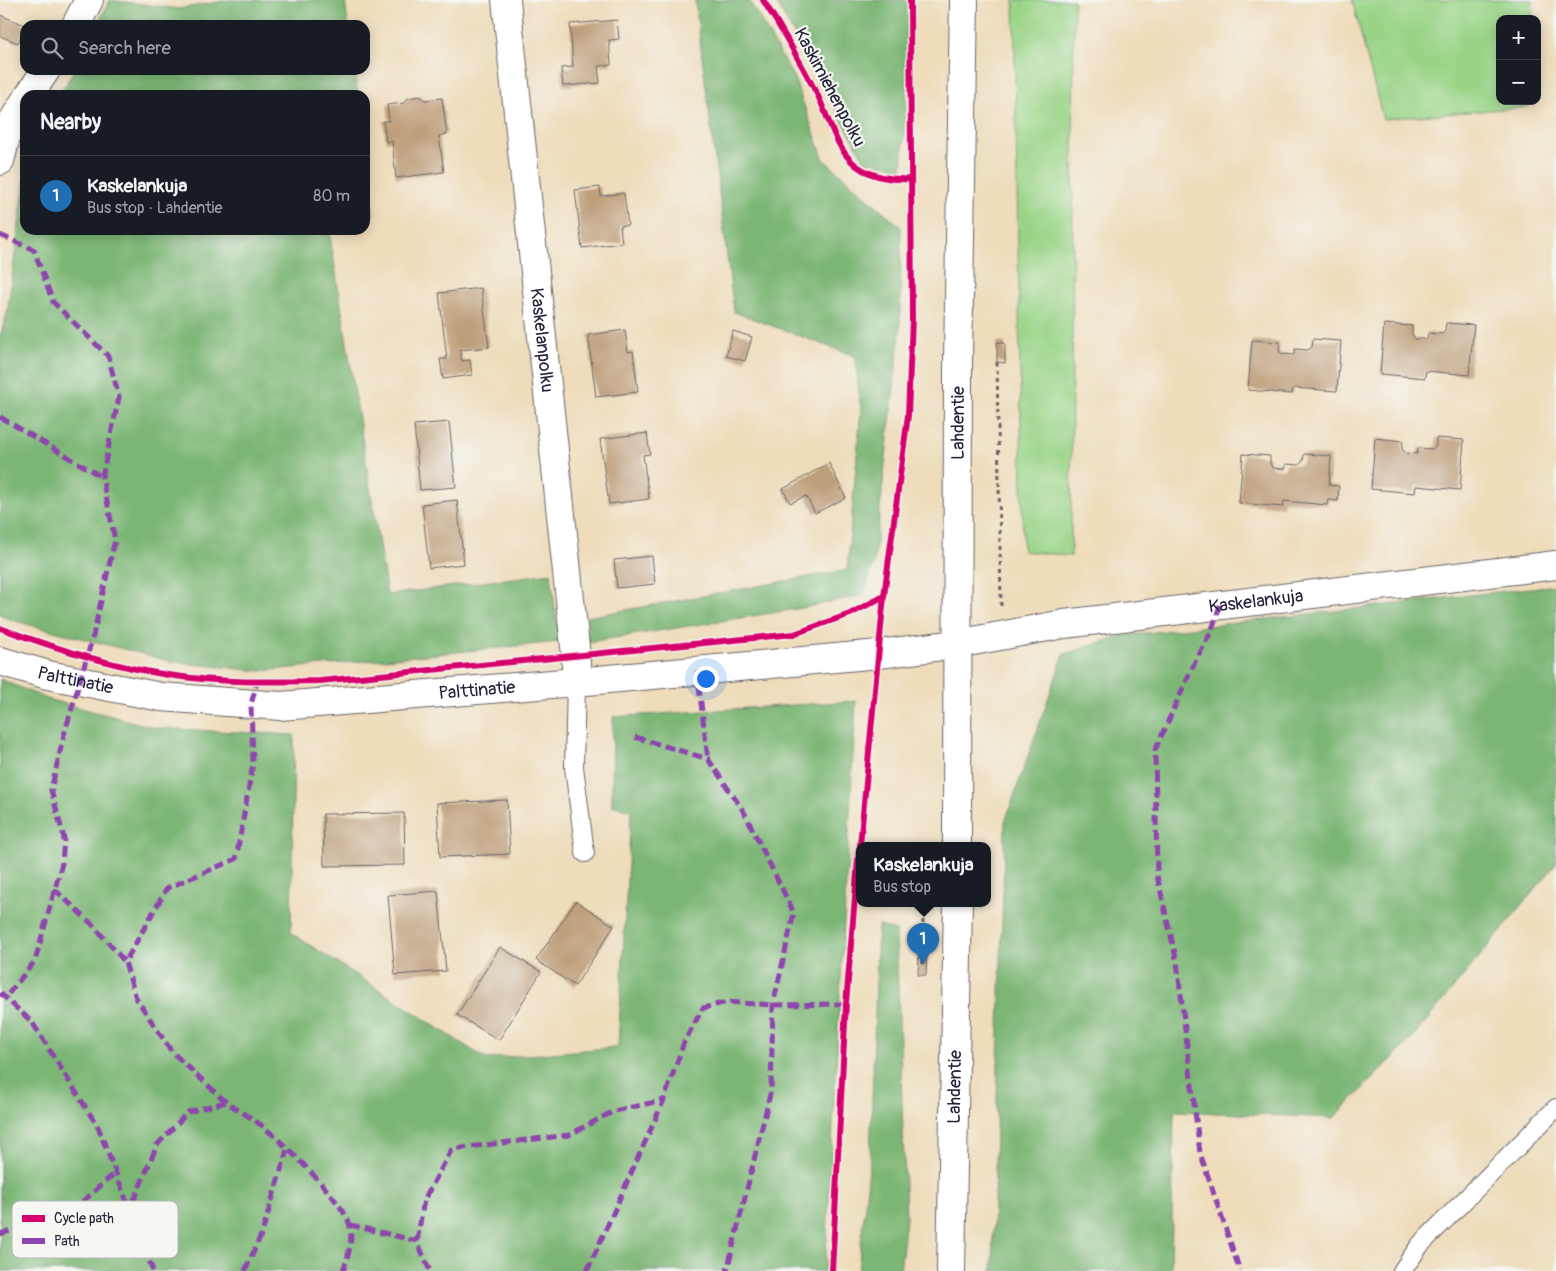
<!DOCTYPE html>
<html lang="en">
<head>
<meta charset="utf-8">
<style>
  :root { --surface:#171b24; --page:#242831; --text:#f1f3f6; --muted:#9ea1a6; --line:#363941; --accent:#1f6fb2 }
  body { margin:0; font-family:Pangolin,sans-serif; background:var(--page); color:var(--text) }
  .controls { position:absolute; right:15px; top:15px; display:grid; overflow:hidden; border-radius:10px; box-shadow:0 2px 12px #0003 }
  .controls button { width:45px; height:45px; display:grid; place-items:center; padding:0; border:0; border-bottom:1px solid var(--line); background:var(--surface); color:var(--text); font:25px sans-serif }
  .you { position:absolute; left:705px; top:678px; width:18px; height:18px; margin:-12px; border:4px solid #fff; border-radius:50%; background:#1a73e8; box-shadow:0 0 0 8px #1a73e833 }
  .badge { display:grid; place-items:center; width:32px; height:32px; border-radius:50%; background:var(--accent); color:#fff; font-size:16px; font-weight:700 }
  .pin { position:absolute; translate:-50% -41px; filter:drop-shadow(0 1px 2px #0008) }
  .pin::after { content:''; position:absolute; top:26px; width:18px; height:15px; background:inherit; clip-path:polygon(0 0,100% 0,50% 100%) }
  .popup { position:absolute; left:856px; top:842px; width:135px; height:65px; box-sizing:border-box; display:grid; place-content:center; border-radius:10px; background:var(--surface); filter:drop-shadow(0 1px 4px #0005); font-size:16px; white-space:nowrap; color:var(--muted) }
  .popup b { font-size:19px; color:var(--text) }
  .popup::after { content:''; position:absolute; left:50%; top:100%; margin-left:-10px; border:10px solid transparent; border-top-color:var(--surface) }
  .list { margin:0; padding:0; list-style:none }
  h2 { display:flex; justify-content:space-between; align-items:center; height:65px; margin:0; padding:0 20px; font-size:21px }
  h2 small { font-size:16px; font-weight:400; color:var(--muted) }
  .list li { display:grid; grid-template-columns:32px 1fr auto; gap:15px; align-items:center; box-sizing:border-box; height:80px; padding:0 20px; border-top:1px solid var(--line) }
  .list b { display:block; font-size:19px; white-space:nowrap }
  .list p { margin:0; font-size:16px; white-space:nowrap; color:var(--muted) }
  .list em { font-size:16px; font-style:normal; color:var(--muted) }
  .icon { flex:none; width:28px; height:28px; fill:none; stroke:currentColor; stroke-width:2; stroke-linecap:round; stroke-linejoin:round }
  .map { position:relative; flex:none; width:1556px; height:1271px; overflow:hidden }
  .search { position:absolute; background:var(--surface); box-shadow:0 2px 12px #0003; left:20px; top:20px; width:350px; height:55px; display:flex; align-items:center; gap:12px; box-sizing:border-box; padding:0 18px; border-radius:15px; color:var(--muted); font-size:19px }
  .panel { position:absolute; background:var(--surface); box-shadow:0 2px 12px #0003; left:20px; top:90px; width:350px; height:145px; border-radius:15px }
  .map>svg:first-child { display:block }
  .green { fill:#9ad487; stroke:#5e7b61 }
  .forest { fill:#7bb674; stroke:#4e6c58 }
  .building { fill:#be9f7b }
  .lines { fill:none; stroke-linecap:round; stroke-linejoin:round }
  .service-casing { stroke:#696367; stroke-width:20 }
  .minor-casing { stroke:#696367; stroke-width:30 }
  .tertiary-casing { stroke:#696367; stroke-width:30 }
  .secondary-casing { stroke:#696367; stroke-width:30 }
  .path { stroke:#696367; stroke-width:3; stroke-dasharray:4 4; stroke-linecap:butt }
  .service { stroke:#fff; stroke-width:18 }
  .minor { stroke:#fff; stroke-width:28 }
  .tertiary { stroke:#fff; stroke-width:28 }
  .secondary { stroke:#fff; stroke-width:28 }
  .quiet { stroke:#8e44ad; stroke-width:5; stroke-dasharray:10 5; stroke-linecap:butt }
  .cycleway-casing { stroke:#f6f6f2; stroke-width:9 }
  .cycleway { stroke:#d6006c; stroke-width:6 }
  .labels { text-anchor:middle; stroke-width:4.5; stroke-linejoin:round; paint-order:stroke }
  .street-label { font-size:18px; fill:#22223b; stroke:#f6f6f2 }
  .key { fill:#f6f6f2; stroke:#b6b6bb; stroke-width:1 }
  .key-label { font-size:14px; fill:#22223b }
</style>
</head>
<body>
<div class="map">
<svg width="1556" height="1271" viewBox="0 0 1556 1271">
  <rect width="100%" height="100%" fill="#f6f6f2"/>
  <filter id="ink" filterUnits="userSpaceOnUse"><feTurbulence type="fractalNoise" baseFrequency=".02" numOctaves="2"/><feDisplacementMap in="SourceGraphic" scale="10" xChannelSelector="R" yChannelSelector="G"/><feConvolveMatrix kernelMatrix="1 2 1 2 8 2 1 2 1" color-interpolation-filters="sRGB"/></filter>
  <filter id="wash" filterUnits="userSpaceOnUse"><feTurbulence type="fractalNoise" baseFrequency=".0096" numOctaves="4" result="noise"/><feDisplacementMap in="SourceGraphic" scale="20" xChannelSelector="R" yChannelSelector="G"/><feGaussianBlur stdDeviation="1.12" result="paint"/><feColorMatrix in="noise" values="0 0 0 0 0 0 0 0 0 0 0 0 0 0 0 0 0 1.4 0 .05"/><feComposite in="paint" operator="in"/></filter>
  <g filter="url(#wash)">
    <rect width="100%" height="100%" fill="#eedcba"/>
    <path class="green" d="M1014,0H1074L1071,556L1023,551Z
      M1352,0H1533L1532,19H1500V101H1528V107L1383,119Z"/>
    <path class="forest" d="M110,0L179,9L229,0H345L348,25H97Z
      M695,0H749L794,78L824,160L901,227L900,332L874,563L863,595L803,608L588,642L587,617L847,570L861,410L855,356L734,312Z
      M775,0H912L902,168L865,161Z
      M74,70H354L358,95H60Z
      M365,152L373,215H365Z
      M25,179V230H329L387,595L551,573L559,642L261,671L174,662L11,620L0,614V336L7,314Z
      M1556,585V864L1412,1038L1334,1118L1174,1111L1171,1271H992L1005,822L1064,654L1122,636Z
      M0,679L47,699L156,728L294,735L291,933L486,1059L618,1047L631,810L612,805L613,717L856,701L825,1271H0Z
      M878,925L896,931L906,1218L900,1271H858L870,1160Z"/>
    <g id="blocks">
      <path class="building" d="M0,15L25,25L18,43L0,36Z
        M617,20L619,39L609,40L611,65L598,66L600,83L563,86L561,68L573,67L570,24Z
        M420,96L425,100L442,98L447,134L439,136L444,172L396,178L392,141L386,142L383,121H389L387,105L404,103L408,98Z
        M600,187L601,196L624,193L628,225L620,226L622,243L582,248L575,190Z
        M481,288L489,347L460,350L462,361L470,360L472,375L443,379L440,359H447L439,293Z
        M1446,323L1474,325L1469,375L1426,371L1425,378L1380,374L1384,324L1412,326V334L1415,339H1427L1428,333L1442,334L1445,331Z
        M625,330L628,352L633,351L638,392L596,397L588,335Z
        M733,331L752,337L745,361L726,356Z
        M1313,339L1341,341L1337,391L1293,388L1292,394L1248,390L1252,340L1280,342L1279,351L1282,354L1294,355L1295,349L1308,350L1312,347Z
        M997,342L1005,343V363L997,362Z
        M449,422L456,487L420,490L414,425Z
        M647,433L650,454L643,455L649,499L609,504L600,439Z
        M1375,438L1403,441L1402,449L1406,453L1417,454L1418,448L1432,449L1436,446V438L1464,440L1460,490L1416,486L1415,493L1371,489Z
        M1243,454L1270,456V464L1273,468L1285,469L1286,464L1299,465L1303,461L1304,454L1331,456L1329,485L1339,486L1338,501L1328,500L1327,505L1284,501L1283,507L1239,503Z
        M829,463L846,498L815,513L806,496L790,503L783,489Z
        M457,500L464,564L429,568L422,504Z
        M652,556L655,584L617,588L614,560Z
        M507,800L510,854L440,857L437,803Z
        M404,813L405,865L324,866L323,814Z
        M438,891L446,971L395,975L388,895Z
        M576,901L614,926L575,986L536,960Z
        M500,947L541,972L499,1040L457,1015Z
        M919,952H927L926,975H918Z"/>
    </g>
  </g>
  <g filter="url(#ink)">
    <use href="#blocks" fill-opacity="0" stroke="#696367" stroke-width="1"/>
    <g class="lines">
      <defs>
        <path id="service" d="M576,682L574,767L585,853
          M1402,1271L1420,1245L1556,1108"/>
        <g id="minor">
          <path id="s1" d="M506,0L576,656V682"/>
          <path d="M76,25L89,0"/>
          <path d="M29,95L46,70"/>
          <path d="M0,161L8,129L25,101"/>
          <path id="s2" d="M957,644L1064,624L1556,565"/>
        </g>
        <g id="tertiary">
          <path id="s3" d="M0,661L48,675L161,697L280,706L576,682L879,654L957,644"/>
        </g>
        <g id="secondary">
          <path id="s4" d="M957,845L958,360L964,0"/>
          <path id="s5" d="M951,1271L958,903"/>
        </g>
      </defs>
      <use href="#service" class="service-casing"/>
      <use href="#minor" class="minor-casing"/>
      <use href="#tertiary" class="tertiary-casing"/>
      <use href="#secondary" class="secondary-casing"/>
      <path class="path" d="M997,362L1001,606
        M856,876H859
        M923,964V903"/>
      <use href="#service" class="service"/>
      <use href="#minor" class="minor"/>
      <use href="#tertiary" class="tertiary"/>
      <use href="#secondary" class="secondary"/>
      <path class="quiet" d="M0,235L34,250L53,302L108,356L119,397L102,477L115,540L93,636L64,735L51,790L64,838L62,863L35,961L5,998
        M0,417L102,477
        M1220,605L1212,630L1195,662L1155,750L1157,876L1177,962L1200,1153L1240,1271
        M697,671L708,759
        M635,737L708,759L744,812L794,913L773,1005L771,1090L727,1271
        M54,889L92,924L125,962
        M0,993L32,1022L98,1127L130,1210
        M226,1102L172,1052L136,998L125,962L167,888L236,859L253,764L251,704L257,683
        M350,1225L417,1241L430,1271
        M0,1234L71,1212L116,1172
        M417,1241L424,1200L452,1149L569,1135L614,1111L664,1100
        M153,1271L130,1210L157,1145L188,1112L226,1102C238,1110 250,1117 261,1125C280,1139 347,1205 350,1226C353,1242 348,1256 343,1271
        M245,1271L262,1233L287,1150
        M587,1271L664,1100L684,1042L703,1008L727,1002L773,1005L846,1004"/>
      <defs>
        <path id="cycleway" d="M763,0C783,31 801,63 818,96C830,120 837,156 863,170C878,178 893,180 910,179
          M0,628C54,648 111,666 168,675C219,683 270,682 320,681L794,634L850,614L884,596
          M860,845L884,596L908,415L912,319L910,0
          M832,1271L846,1004L859,849"/>
      </defs>
      <use href="#cycleway" class="cycleway-casing"/>
      <use href="#cycleway" class="cycleway"/>
    </g>
  </g>
  <g class="labels">
    <g class="street-label">
      <text transform="translate(830 87) rotate(62)" y="6">Kaskimiehenpolku</text>
      <text dy="6" stroke="none"><textPath href="#s1" startOffset="342">Kaskelanpolku</textPath></text>
      <text dy="6" stroke="none"><textPath href="#s4" startOffset="422">Lahdentie</textPath></text>
      <text dy="6" stroke="none"><textPath href="#s2" startOffset="302">Kaskelankuja</textPath></text>
      <text dy="6" stroke="none"><textPath href="#s3" startOffset="78">Palttinatie</textPath></text>
      <text dy="6" stroke="none"><textPath href="#s3" startOffset="482">Palttinatie</textPath></text>
      <text dy="6" stroke="none"><textPath href="#s5" startOffset="184">Lahdentie</textPath></text>
    </g>
  </g>
  <rect x="12" y="1201" width="166" height="57" rx="8" class="key"/>
  <rect x="22" y="1215" width="23" height="7" fill="#d6006c"/>
  <rect x="22" y="1238" width="23" height="6" fill="#8e44ad"/>
  <g class="key-label">
    <text x="54" y="1223">Cycle path</text>
    <text x="54" y="1246">Path</text>
  </g>
</svg>
<div class="controls">
<button>+</button>
<button>−</button>
</div>
<div class="you"></div>
<div class="pin badge" style="left:923px;top:964px">1</div>
<div class="popup"><b>Kaskelankuja</b>Bus stop</div>
<div class="search"><svg class="icon" aria-label="search" viewBox="0 0 24 24"><circle cx="10" cy="10" r="6"/><path d="M15 15l6 6"/></svg>Search here</div>
<section class="panel">
<h2>Nearby<small></small></h2>
<ul class="list">
<li><span class="badge">1</span><div><b>Kaskelankuja</b><p>Bus stop · Lahdentie</p></div><em>80 m</em></li>
</ul>
</section>
</div>
</body>
</html>
